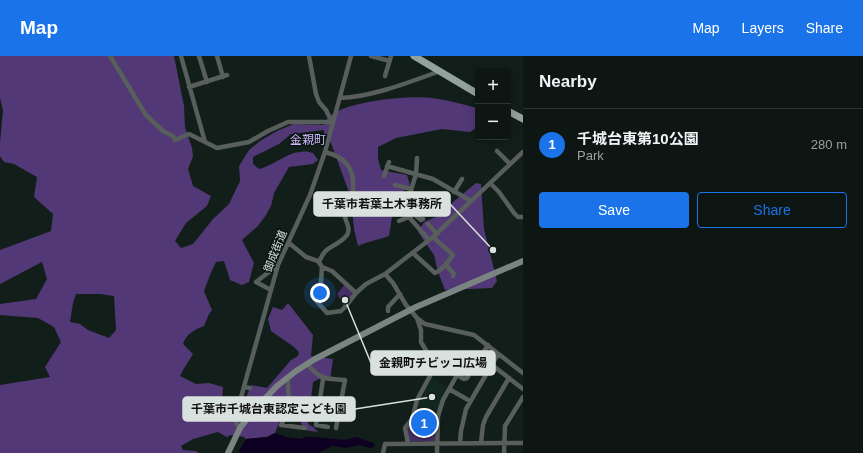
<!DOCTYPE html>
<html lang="en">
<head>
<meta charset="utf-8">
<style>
  :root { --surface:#0d1613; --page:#161f1c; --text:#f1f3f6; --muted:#9a9fa0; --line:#2d3533; --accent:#1a73e8 }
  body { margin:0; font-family:Arial,"Noto Sans JP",sans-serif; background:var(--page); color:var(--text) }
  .controls { position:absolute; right:12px; top:12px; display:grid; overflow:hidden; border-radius:4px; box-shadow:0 2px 10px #0003 }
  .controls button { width:36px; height:36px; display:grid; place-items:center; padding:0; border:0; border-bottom:1px solid var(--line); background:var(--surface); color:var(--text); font:20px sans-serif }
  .you { position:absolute; left:320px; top:237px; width:14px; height:14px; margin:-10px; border:3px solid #fff; border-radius:50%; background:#1a73e8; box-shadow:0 0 0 6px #1a73e833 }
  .badge { display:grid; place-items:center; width:26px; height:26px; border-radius:50%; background:var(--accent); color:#fff; font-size:13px; font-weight:700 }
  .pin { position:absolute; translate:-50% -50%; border:2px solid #fff; box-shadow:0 1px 4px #0006 }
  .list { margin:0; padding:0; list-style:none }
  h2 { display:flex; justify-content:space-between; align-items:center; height:52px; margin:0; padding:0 16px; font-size:17px }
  h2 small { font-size:13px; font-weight:400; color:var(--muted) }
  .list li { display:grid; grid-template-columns:26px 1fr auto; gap:12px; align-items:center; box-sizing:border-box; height:72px; padding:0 16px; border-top:1px solid var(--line) }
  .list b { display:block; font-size:15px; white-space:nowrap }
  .list p { margin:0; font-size:13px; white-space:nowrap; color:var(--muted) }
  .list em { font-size:13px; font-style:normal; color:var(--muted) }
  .actions { display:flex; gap:8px; padding:12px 16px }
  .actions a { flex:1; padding:9px 0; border:1px solid var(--accent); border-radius:4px; text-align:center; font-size:14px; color:var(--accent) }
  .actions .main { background:var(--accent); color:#fff }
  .map { position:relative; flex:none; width:523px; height:397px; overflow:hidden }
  header { display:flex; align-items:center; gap:24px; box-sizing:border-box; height:56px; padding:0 20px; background:var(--accent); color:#fff }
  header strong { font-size:19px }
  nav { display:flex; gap:22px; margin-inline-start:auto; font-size:14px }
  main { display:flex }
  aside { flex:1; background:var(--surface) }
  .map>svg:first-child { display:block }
  .built { fill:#12271f }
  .green { fill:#452e65 }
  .forest { fill:#523876; fill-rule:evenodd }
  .water { fill:#0e0022 }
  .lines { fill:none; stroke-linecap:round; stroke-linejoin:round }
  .street { stroke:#575e5b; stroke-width:4.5 }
  .secondary { stroke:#7a8480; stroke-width:6 }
  .primary { stroke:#94a29c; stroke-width:7 }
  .labels { text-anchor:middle; stroke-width:3; stroke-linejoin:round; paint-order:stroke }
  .street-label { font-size:11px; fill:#d9e1de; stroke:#081510 }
  .neighbourhood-label { font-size:12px; fill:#cdb4fa; stroke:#081510 }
  .leader { fill:none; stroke:#d9e1de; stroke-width:1.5 }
  .callout-dot { fill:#d9e1de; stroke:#081510; stroke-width:1.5 }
  .callout { fill:#d9e1de; stroke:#d9e1de; stroke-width:1.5 }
  .callout-label { font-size:12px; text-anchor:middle; font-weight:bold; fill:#111 }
</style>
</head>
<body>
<header>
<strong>Map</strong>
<nav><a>Map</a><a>Layers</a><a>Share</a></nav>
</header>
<main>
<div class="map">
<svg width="523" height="397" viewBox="0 0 523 397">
  <rect width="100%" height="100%" fill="#111e19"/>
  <path class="built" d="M431,320L447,332L438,357L417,352Z"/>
  <path class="green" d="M345,228L354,237L344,250L337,238Z
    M417,353L438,358L435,384L434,386L410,385L407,374Z"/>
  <path class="forest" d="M0,0H174L184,50L185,71L192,92L193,100L188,113L193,130L211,140L207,150L186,167L175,185L181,192L193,188L213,163L229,148L240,125L239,110L249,94L260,85L277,75L294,68L324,69C326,66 327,61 331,59C350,45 408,39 432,42C447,44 462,48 477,52L478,71L470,76L442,73L396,82L378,91V103L381,114L407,119L410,129L395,142L389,180C379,184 368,185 358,190L354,173L351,142L331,87L324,77V74L291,78L279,88L253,101V108L259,113C272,110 289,96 300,96C305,95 309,96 313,97L318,104L313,108L289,111L274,137L271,150L266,159L258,170L242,184L254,207L249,226L242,229L230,224L224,205L216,206L210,219L204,235L212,254L209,258L204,270C195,273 186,278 183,288L193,298L183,314L180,320L196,328L209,327L223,331L222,346L228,348L244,347L251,329L267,332L291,304L298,300L299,296L294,291L271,275L268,263L273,251L282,254L288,247L313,279L311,300L333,303L330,325L319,323L313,326L308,368L313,371L318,376L305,374L301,367L299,360H282L275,377L267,381L246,383L244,381L230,379L227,381L218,376L193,383L181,390L183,394L196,395L199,397H0V329L50,321L45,311L61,286L54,271L38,262L0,259V248L36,243L47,223L42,206L0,228V194L51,175L53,158L34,141L37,121L14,108L4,106L0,100V86L3,55L0,42ZM76,238H100L114,240L116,274L109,282L88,274L80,268L70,266L73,247Z
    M476,127L481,128L484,173L497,225L492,232L445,234L438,216L434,199L418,176L424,166L445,157L453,146Z"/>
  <path class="water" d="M275,377L286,381L301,383L306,381H314L345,384L356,381L374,387L375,390L371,392L358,389L347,392L332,390L318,397H240L239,395L246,383L267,381Z"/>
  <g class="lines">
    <path class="street" d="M110,0L146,59L163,75L173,80L175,84L189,78L217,92L249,86L268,75L288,66H333
      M181,0L205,86
      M199,0L207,26
      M217,0L223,21
      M309,0L316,38L319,46L326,54L330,62L333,66
      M371,0L390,5
      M385,20L391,0
      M189,31L227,19
      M340,42C372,41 410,26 440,15
      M497,95L510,108
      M387,110L433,123L471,145
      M384,120L389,106
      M490,127L499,136L514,157L518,161H523
      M395,129L411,133
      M454,136L462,123
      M409,141L416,118L417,102
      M409,161L429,184
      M399,165L409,161L414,158L421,164L423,163
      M428,168L437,178
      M289,187L306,201L318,205L322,211L332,215L356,237
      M413,197L435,217C443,213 448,206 453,199L433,181
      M319,206C321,202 323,196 328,193C334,189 343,185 347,179C352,171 343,163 344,155C344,148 350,145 352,139C354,136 353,131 353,127C353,109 341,100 325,96
      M446,209L454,218L453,220
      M322,211L321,226L314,242L327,257L341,255L345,251L356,237L366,228L385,218L433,181L523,96
      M385,218L393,227L406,249L417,262L425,268L474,279L523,317
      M271,234L256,226L278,209
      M388,255V251L400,238
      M417,262L421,274V286L427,296L443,311L464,323L467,322L488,289
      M307,308C321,324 325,323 345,324L336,372
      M492,309L523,333
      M286,322L288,325L289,355L281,369L305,372
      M323,323L316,369L328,371
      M244,331L250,332
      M449,333L470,345
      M318,359L338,362
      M240,372C234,366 233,359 238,352L278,209L310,139L325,96L351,0
      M408,387L405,372L412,363L417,344L437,307
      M460,387L461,375L466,353L498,298
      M481,387L483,369L486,361L509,322
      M383,397L385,388L523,387
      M437,397L438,360L443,344L457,319
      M504,397L505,370L523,341"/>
    <path class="secondary" d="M228,397L240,372L254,354L277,330L296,315L315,303L416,251L523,205"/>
    <path class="primary" d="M414,0L478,38
      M508,55L523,63"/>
  </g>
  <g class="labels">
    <g class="street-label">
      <text transform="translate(275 195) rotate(-68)" y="4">御成街道</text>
    </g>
    <g class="neighbourhood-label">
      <text x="308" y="88">金親町</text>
    </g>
  </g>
  <path class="leader" d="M493 194L450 148M345 244L371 307M432 341L355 353"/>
  <g class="callout-dot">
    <circle cx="493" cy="194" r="4"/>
    <circle cx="345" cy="244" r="4"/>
    <circle cx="432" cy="341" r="4"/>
  </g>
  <g class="callout">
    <rect x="314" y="136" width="136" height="24" rx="4"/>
    <rect x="371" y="295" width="124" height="24" rx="4"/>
    <rect x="183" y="341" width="172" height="24" rx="4"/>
  </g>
  <g class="callout-label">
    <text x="382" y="152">千葉市若葉土木事務所</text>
    <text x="433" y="311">金親町チビッコ広場</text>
    <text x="269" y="357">千葉市千城台東認定こども園</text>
  </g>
</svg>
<div class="controls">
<button>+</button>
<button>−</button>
</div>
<div class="you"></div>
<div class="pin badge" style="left:424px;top:367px">1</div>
</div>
<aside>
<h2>Nearby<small></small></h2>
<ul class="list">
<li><span class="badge">1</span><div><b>千城台東第10公園</b><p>Park</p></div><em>280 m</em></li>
</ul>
<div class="actions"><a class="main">Save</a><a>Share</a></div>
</aside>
</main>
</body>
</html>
